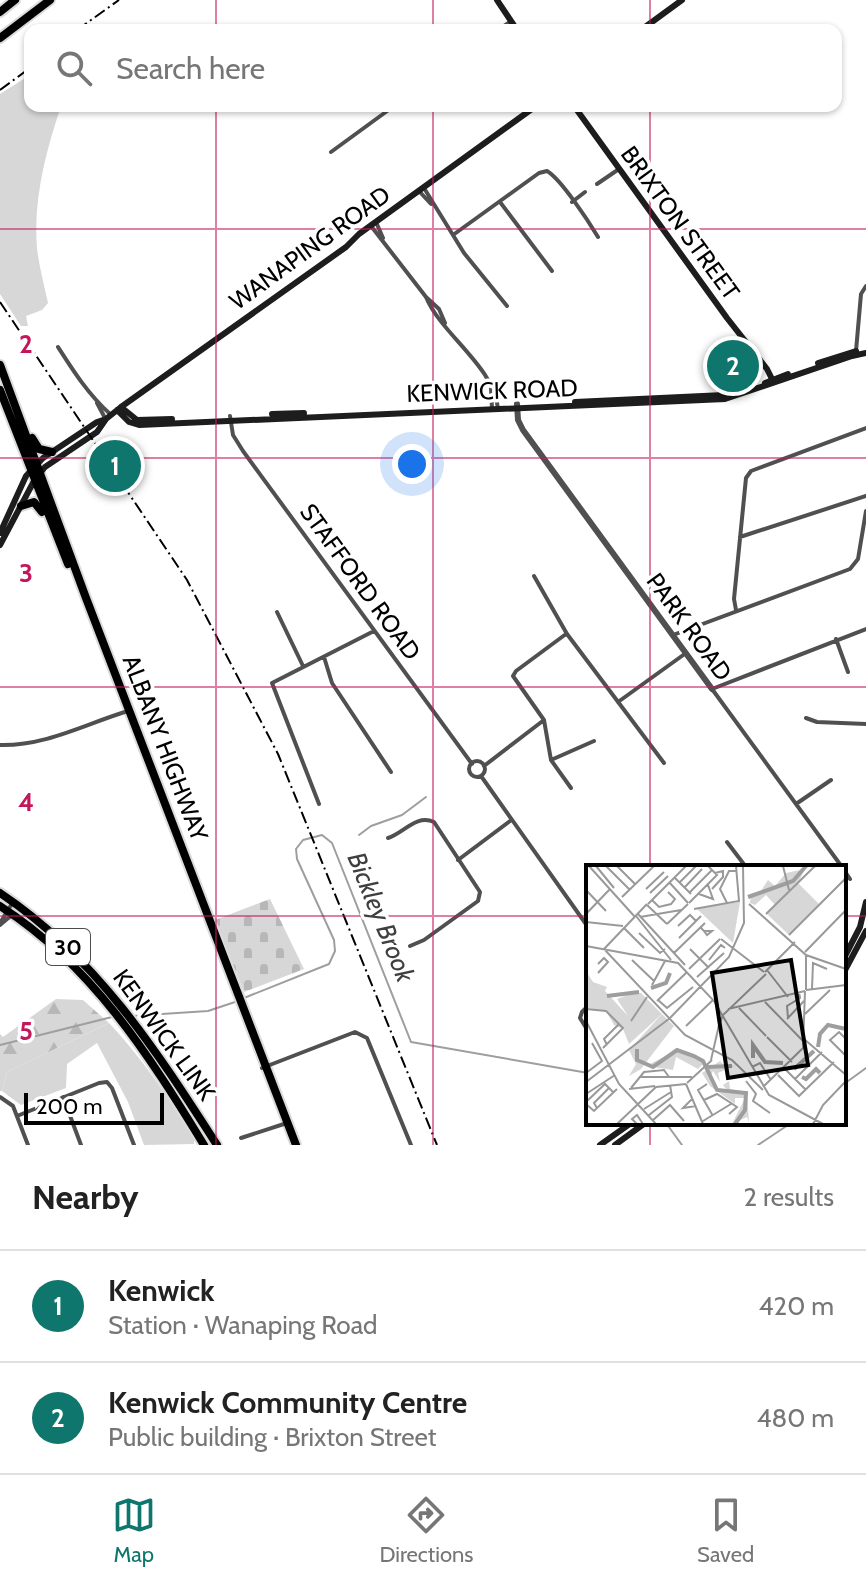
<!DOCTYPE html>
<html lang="en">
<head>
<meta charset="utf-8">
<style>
  :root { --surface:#fff; --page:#f2f2f2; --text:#222; --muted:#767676; --line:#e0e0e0; --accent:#0f766e }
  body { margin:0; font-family:Cabin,sans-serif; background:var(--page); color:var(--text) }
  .scale { position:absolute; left:24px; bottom:20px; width:140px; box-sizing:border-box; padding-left:8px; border:4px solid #000; border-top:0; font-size:22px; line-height:28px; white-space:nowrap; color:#000; -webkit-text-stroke:6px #fff; paint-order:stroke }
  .you { position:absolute; left:412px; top:464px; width:28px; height:28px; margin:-20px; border:6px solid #fff; border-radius:50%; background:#1a73e8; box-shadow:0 0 0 12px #1a73e833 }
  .badge { display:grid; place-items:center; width:52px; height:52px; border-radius:50%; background:var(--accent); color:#fff; font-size:26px; font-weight:700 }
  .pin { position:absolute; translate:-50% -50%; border:4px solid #fff; box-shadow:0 2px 8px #0006 }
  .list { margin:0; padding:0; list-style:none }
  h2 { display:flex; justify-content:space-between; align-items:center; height:104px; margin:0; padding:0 32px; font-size:34px }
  h2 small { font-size:26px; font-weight:400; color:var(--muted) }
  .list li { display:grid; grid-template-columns:52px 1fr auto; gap:24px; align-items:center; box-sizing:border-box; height:112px; padding:0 32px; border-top:2px solid var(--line) }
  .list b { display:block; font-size:30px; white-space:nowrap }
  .list p { margin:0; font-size:26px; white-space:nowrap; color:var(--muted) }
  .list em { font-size:26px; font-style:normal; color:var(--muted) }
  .icon { flex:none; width:44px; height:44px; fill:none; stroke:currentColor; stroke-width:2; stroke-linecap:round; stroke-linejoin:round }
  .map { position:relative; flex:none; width:866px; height:1145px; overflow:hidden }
  .search { position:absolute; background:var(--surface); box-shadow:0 2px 6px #0004; left:24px; right:24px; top:24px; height:88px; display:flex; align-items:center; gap:20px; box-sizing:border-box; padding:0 28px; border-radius:16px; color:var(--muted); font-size:30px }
  .sheet { height:328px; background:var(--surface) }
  nav { display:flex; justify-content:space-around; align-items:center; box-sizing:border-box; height:112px; border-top:2px solid var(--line); background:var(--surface); font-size:22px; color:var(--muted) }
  nav a { display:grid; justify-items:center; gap:4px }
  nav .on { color:var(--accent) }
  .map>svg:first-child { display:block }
  .grass { fill:#d7d7d7 }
  .forest { fill:url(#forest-firs) }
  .cemetery { fill:url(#cemetery-stones) }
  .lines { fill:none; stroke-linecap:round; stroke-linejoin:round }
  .stream { stroke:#9e9e9e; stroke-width:2 }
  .trunk-casing { stroke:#dbdbdb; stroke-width:12 }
  .motorway-casing { stroke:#dbdbdb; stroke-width:12 }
  .minor { stroke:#505050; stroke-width:4 }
  .tertiary { stroke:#505050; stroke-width:6 }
  .secondary { stroke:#1d1d1d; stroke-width:6 }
  .trunk { stroke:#000; stroke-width:8 }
  .motorway { stroke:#000; stroke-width:8 }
  .rail { stroke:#000; stroke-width:2; stroke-dasharray:12 4 2 4; stroke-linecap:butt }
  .grid { fill:none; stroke:#c2185b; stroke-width:2; stroke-opacity:0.55 }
  .labels { text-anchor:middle; stroke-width:7; stroke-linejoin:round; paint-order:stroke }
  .shield { fill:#fff; stroke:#4c4c4c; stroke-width:2 }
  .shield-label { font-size:22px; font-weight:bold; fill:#000 }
  .street-label { font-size:24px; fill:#000; stroke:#fff }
  .water-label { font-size:26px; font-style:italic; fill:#3f3f3f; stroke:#fff }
  .inset-river { fill:none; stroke:#9e9e9e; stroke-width:4 }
  .inset-road { fill:none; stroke:#999; stroke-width:2 }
  .view { fill:#000; fill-opacity:0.15; stroke:#000; stroke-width:4 }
  .inset-edge { fill:none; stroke:#000; stroke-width:4 }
  .grid-label { font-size:26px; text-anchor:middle; font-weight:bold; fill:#c2185b; stroke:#fff; stroke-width:7; stroke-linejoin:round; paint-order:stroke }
</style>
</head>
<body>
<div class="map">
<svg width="866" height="1145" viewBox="0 0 866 1145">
  <defs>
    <pattern id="forest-firs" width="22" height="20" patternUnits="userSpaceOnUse" patternTransform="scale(2)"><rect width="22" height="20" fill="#d7d7d7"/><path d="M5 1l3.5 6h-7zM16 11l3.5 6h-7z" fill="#b7b7b7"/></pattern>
    <pattern id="cemetery-stones" width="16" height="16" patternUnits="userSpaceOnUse" patternTransform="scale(2)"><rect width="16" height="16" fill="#d7d7d7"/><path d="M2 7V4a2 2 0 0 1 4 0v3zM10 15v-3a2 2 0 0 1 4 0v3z" fill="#b7b7b7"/></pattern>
  </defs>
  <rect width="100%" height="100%" fill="#fff"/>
  <path class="grass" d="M30,75V106H61C46,151 33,199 37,248C39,266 44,285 48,303L42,310L26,316L28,326H21L0,294V94Z
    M109,1023C143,1059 168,1097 194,1139V1144L144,1145L128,1102L97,1043L67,1064L66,1088L21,1105L2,1091L7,1072Z"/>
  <path class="forest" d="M56,999L83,1000L109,1023L7,1072L2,1091H0V1034L3,1037Z"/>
  <path class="cemetery" d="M270,899L304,969L244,992L215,920Z"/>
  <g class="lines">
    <path class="stream" d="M359,835L371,826L402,815L426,797
      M244,998L329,964L335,951L334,940L297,859L296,849L303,840L322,835L332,843L411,1042L588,1073
      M131,1016L208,1011L238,1001
      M0,1045L112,1017
      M844,1084L866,1068
      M666,1123L682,1145
      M758,1145L791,1123"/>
    <defs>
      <path id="trunk" d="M0,365L86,598L296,1145
        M0,390L68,564
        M32,438L39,449L52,452
        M21,506L34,502L42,512
        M0,893C96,957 156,1050 217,1145
        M0,906C91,964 149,1055 204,1145"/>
      <path id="motorway" d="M0,12L15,0
        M0,38L50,0"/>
    </defs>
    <use href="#trunk" class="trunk-casing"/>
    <use href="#motorway" class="motorway-casing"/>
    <path class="minor" d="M498,30L510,22
      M331,152L394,106
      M597,184L619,169
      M424,188L464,253L507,306
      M419,191L431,204
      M500,202L552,271
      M572,202L585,192
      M376,222L383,238
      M371,226L426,297L439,309L445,323
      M453,235L539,173L547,171C561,179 589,222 598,237
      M426,297C441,334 495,367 498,409
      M58,347C74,372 88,394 110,414
      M856,351L861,294L866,286
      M491,388L492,409
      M97,403L105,418
      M230,416L233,435L243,451L472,764
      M740,537L866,496
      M534,576L567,634L664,763
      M736,610L734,599L746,478L751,471L866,428
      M277,612L303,666
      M566,634L516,671L513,676L544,720L551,760L571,788
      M673,635L850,569L858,559L866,511
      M836,639L848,672
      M324,657L332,683L391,772
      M618,702L686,653
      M806,718L817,722L866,724
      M0,745C46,746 85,724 128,711
      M551,760L594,741
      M469 769a8 8 0 1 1 16 0a8 8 0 1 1-16 0Z
      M484,766L544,720
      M481,776L588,927
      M319,804L272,683L374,631
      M796,804L831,780
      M388,838C404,833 416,814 434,822L480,892L478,901L424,940L410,946
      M727,842L746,867
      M458,860L510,821
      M842,867L712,689L866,629
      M844,870L850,879
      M0,923L13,902
      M0,925L13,914
      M588,1006L582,1012L580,1018L588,1031
      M262,1068L355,1032L367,1038L411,1145
      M0,1097L13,1106L28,1145
      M63,1097L81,1145
      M17,1116L99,1083L107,1082L112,1088L134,1145
      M241,1138L287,1123"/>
    <path class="tertiary" d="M517,404L518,420L523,430L712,689"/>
    <path class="secondary" d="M497,0L517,30
      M641,30L682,0
      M574,106L727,318L767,369L773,381
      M818,363L856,351
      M765,383L788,374
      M575,402L724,395
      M121,407L137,420L172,419
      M117,410L129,422L139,425L725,399L852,356L866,353
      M272,414L304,413
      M0,533L26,476L43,458L97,422L106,419
      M0,545L34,481L45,467L97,432L106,419L121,407L346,247L359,234L536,106
      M844,958L860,927L866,902
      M844,972L866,931
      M600,1145L631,1123
      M615,1145L645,1123"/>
    <use href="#trunk" class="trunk"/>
    <use href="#motorway" class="motorway"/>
    <path class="rail" d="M77,30L119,0
      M0,90L30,68
      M0,302L187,580L278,754L437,1145"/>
  </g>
  <path class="grid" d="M216,0V30M433,0V30M650,0V30M216,106V1145M433,106V1145M650,106V867M0,229H866M0,458H866M0,687H866M0,916H588M844,916H866M650,1123V1145"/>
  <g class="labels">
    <rect class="shield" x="46" y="929" width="44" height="36" rx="6"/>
    <g class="shield-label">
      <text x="68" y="955">30</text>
    </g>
    <g class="street-label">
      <text transform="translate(680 223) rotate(54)" y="8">BRIXTON STREET</text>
      <text transform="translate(310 248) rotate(-36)" y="8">WANAPING ROAD</text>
      <text transform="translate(492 391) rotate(-2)" y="8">KENWICK ROAD</text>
      <text transform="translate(360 582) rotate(54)" y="8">STAFFORD ROAD</text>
      <text transform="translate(689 627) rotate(54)" y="8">PARK ROAD</text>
      <text transform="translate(165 748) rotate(69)" y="8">ALBANY HIGHWAY</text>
      <text transform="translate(164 1035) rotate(54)" y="8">KENWICK LINK</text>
    </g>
    <g class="water-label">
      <text transform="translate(381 917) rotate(68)" y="9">Bickley Brook</text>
    </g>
  </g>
  <g transform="translate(586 865)">
    <rect width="260" height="260" fill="#fff"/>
    <path d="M76,149L88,161L55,204L43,211L50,199L43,185Z" fill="#d7d7d7"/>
    <path d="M219,4L212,18L233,39L203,70L181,49L189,40L180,30L169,40L164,38L165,29H173L182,15L189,21L200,8ZM93,184L119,197L112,204L90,192L87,205L60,201ZM134,196L141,203L151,200L132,208L134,217L127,206L124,212L131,223L141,225L137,220L143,216L144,224L161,227L163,258L161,252L146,259L159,233H149V239L124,221L116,208Z" fill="#d7d7d7"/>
    <path d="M154,37L147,78L110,43ZM0,106L7,117L21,122L19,126L42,151L31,134L47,128H55L76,149L43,179L37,164L28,160L20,146L0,143Z" fill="#d7d7d7"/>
    <path class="inset-river" d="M162,32L207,16L220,1M65,123L80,118L84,108M21,131L53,127M232,182L234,169L242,160L260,164M51,184V195L67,202L91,185L108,191L117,196L131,225L160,228L159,245L149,259M167,193V180L179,197L197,198M121,202L146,201M208,204L228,186M216,212L220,214L230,204L234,208"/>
    <path class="inset-road" d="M3,1L49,52M10,1L28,23M20,1L44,25M31,1L49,19M197,1L203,25M88,12L105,29M83,17L102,38M93,18L110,1M98,23L116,4M60,24L78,7M126,24L137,12V6L129,8M0,25L20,46M64,28L82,11M103,28L126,5M113,29L127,34L122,20M36,32L68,1M66,35L73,42L85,39L89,34L82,27M103,38L131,10L122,1M141,38L134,24L143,6H151M62,39L100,1M163,39L220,90L260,104M61,40L81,59M108,44L153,36L150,1M0,49L24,24M52,49L99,100M180,49L229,1M50,51L85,95M54,52L95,45M0,57L37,61M81,59L102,39M92,61L104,50L110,56M114,62L118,66L121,70L126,66H118M38,63L58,83M53,68L74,88L79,84M203,70L260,13M93,73L115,51M135,74L178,107M0,81L92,98L128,136L183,230L237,259M18,84L61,39M18,84L99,170L146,195L177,225M104,84L123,103M219,87L260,45M88,88L119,58M46,95L68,116M123,95L135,80L139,83M103,104L134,74M181,105L202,132M179,107L209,77M12,108L22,97L18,93L12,99M111,112L138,88M66,120L79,96M226,124L227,98L241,104M220,125V90M220,125L260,120M72,135L81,143L107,122M71,136L101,107M179,137L217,176M153,143L180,171M0,144L20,146L37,163L17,183M142,144L219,126M219,149L244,125M202,153L201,141L214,133L213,127M201,154L218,136M0,156L33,219L70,259M45,156L61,132M100,161L127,135M132,163L137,150L180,109M181,172L206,197M218,174L260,210M260,174L253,167L244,175L260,191M21,180L18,174L33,159M125,195L133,160M166,202L174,198L185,215M198,203L220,225M0,208L16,196L6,178M192,210L213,231L248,197M53,212H106M209,214L236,187M160,216L170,229L167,236L184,248M0,217L84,153L143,92L158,58L157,1M101,218L126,195M100,219L117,259M121,219L112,225L127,251M177,222L217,183L219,126M45,223L58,207L78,205L83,212M43,224L69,221M0,229L29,210M106,234L97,243L110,241M118,235L131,229L151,242L143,249M0,237L19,219L27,227M0,239L8,246L31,224M11,243L8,238L23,223M58,244L85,227M63,250L86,232L84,220M66,256L84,240L98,256M117,256L145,239M31,259L70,222L100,219M51,259L46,254L51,250L57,259M227,259L237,240L260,216"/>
    <path class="view" d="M205,95L222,200L142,213L126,108Z"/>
    <rect width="260" height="260" class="inset-edge"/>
  </g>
  <g class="grid-label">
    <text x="26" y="353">2</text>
    <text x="26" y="582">3</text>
    <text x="26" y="811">4</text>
    <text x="26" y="1040">5</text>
  </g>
</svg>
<div class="scale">200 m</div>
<div class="you"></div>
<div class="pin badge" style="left:115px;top:466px">1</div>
<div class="pin badge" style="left:733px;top:366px">2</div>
<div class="search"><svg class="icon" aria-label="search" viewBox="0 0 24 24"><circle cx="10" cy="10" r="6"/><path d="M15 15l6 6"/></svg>Search here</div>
</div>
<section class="sheet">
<h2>Nearby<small>2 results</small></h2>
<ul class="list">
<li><span class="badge">1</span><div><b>Kenwick</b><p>Station · Wanaping Road</p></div><em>420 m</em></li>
<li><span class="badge">2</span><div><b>Kenwick Community Centre</b><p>Public building · Brixton Street</p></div><em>480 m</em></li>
</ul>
</section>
<nav>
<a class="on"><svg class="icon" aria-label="map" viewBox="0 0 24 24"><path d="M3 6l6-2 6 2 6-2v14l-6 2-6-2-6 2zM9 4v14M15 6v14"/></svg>Map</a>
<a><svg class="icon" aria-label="directions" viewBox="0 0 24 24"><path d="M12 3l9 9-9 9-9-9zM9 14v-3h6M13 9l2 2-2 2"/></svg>Directions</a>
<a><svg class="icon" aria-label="saved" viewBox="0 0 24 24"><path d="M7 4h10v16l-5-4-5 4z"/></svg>Saved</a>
</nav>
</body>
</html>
